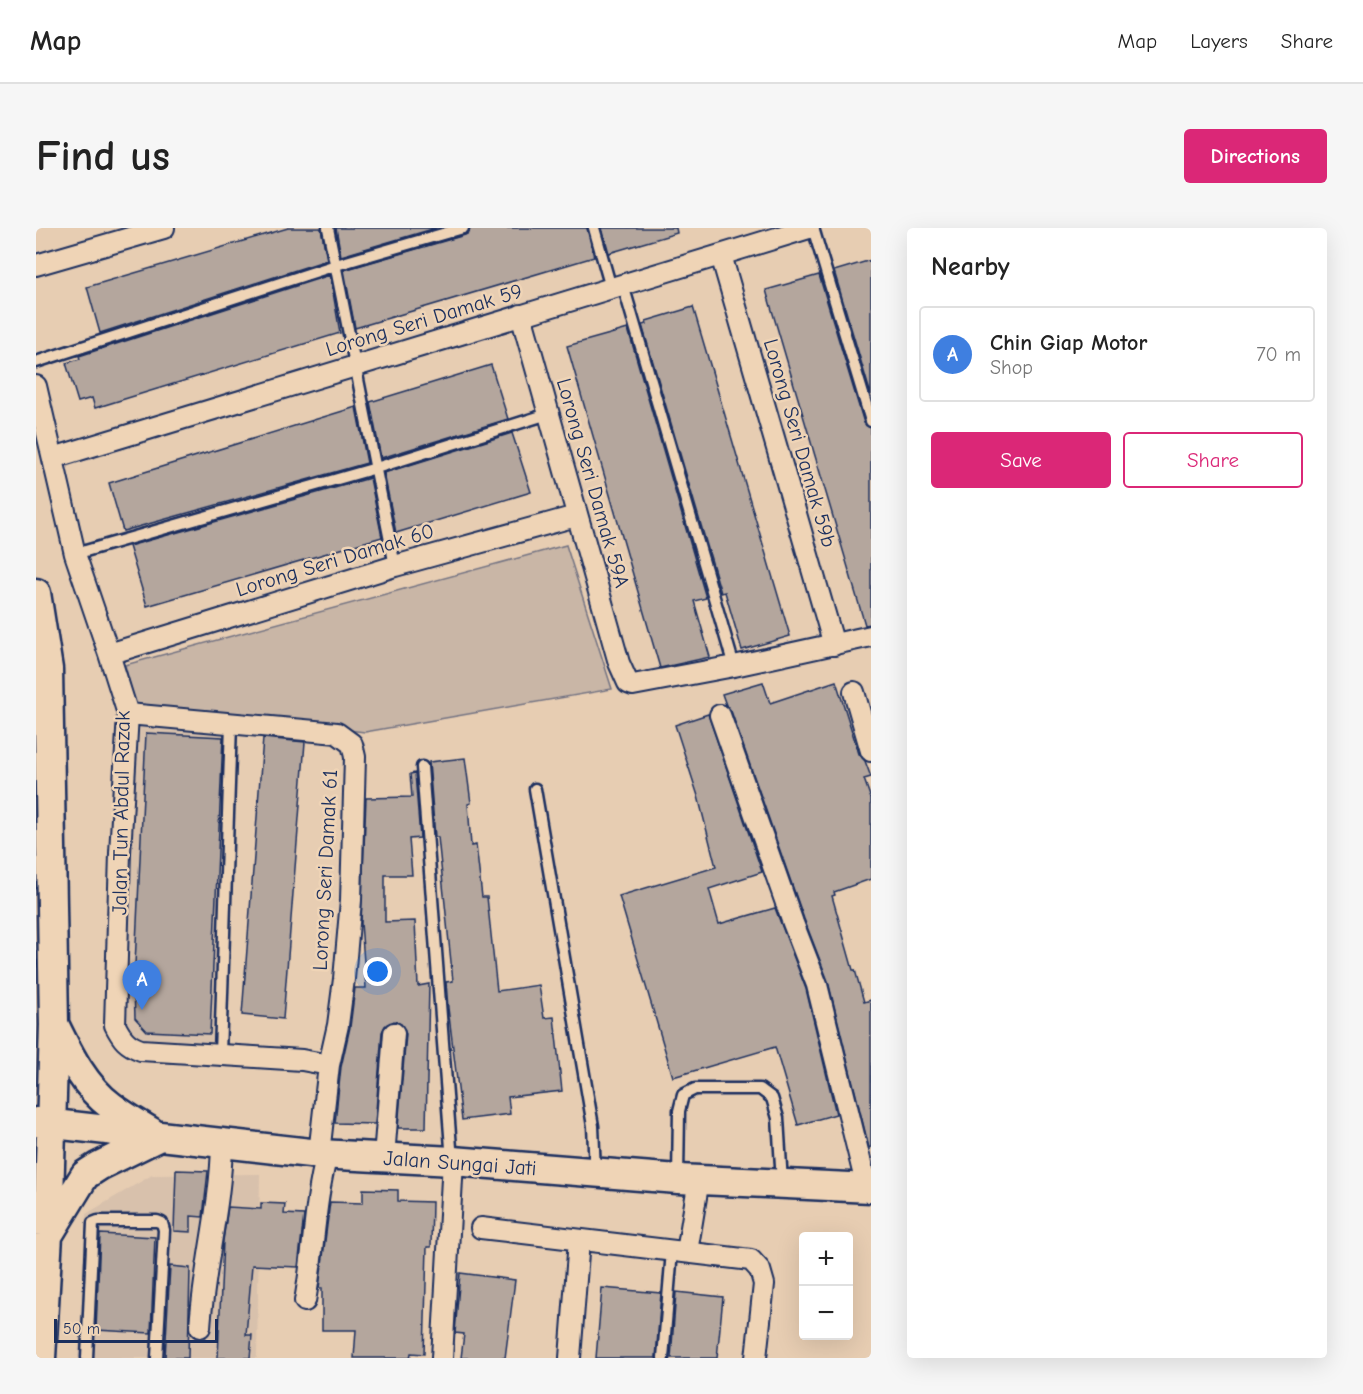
<!DOCTYPE html>
<html lang="en">
<head>
<meta charset="utf-8">
<style>
  :root { --surface:#fff; --page:#f6f6f6; --text:#222; --muted:#767676; --line:#e0e0e0; --accent:#db2777 }
  body { margin:0; font-family:"Comic Neue",sans-serif; background:var(--page); color:var(--text) }
  .controls { position:absolute; right:18px; bottom:18px; display:grid; overflow:hidden; border-radius:6px; box-shadow:0 6px 24px #0002 }
  .controls button { width:54px; height:54px; display:grid; place-items:center; padding:0; border:0; border-bottom:2px solid var(--line); background:var(--surface); color:var(--text); font:30px sans-serif }
  .scale { position:absolute; left:18px; bottom:15px; width:164px; box-sizing:border-box; padding-left:6px; border:3px solid #1b2f5e; border-top:0; font-size:16px; line-height:21px; white-space:nowrap; color:#1b2f5e; -webkit-text-stroke:4px #efd4b6; paint-order:stroke }
  .you { position:absolute; left:342px; top:744px; width:21px; height:21px; margin:-15px; border:4px solid #fff; border-radius:50%; background:#1a73e8; box-shadow:0 0 0 9px #1a73e833 }
  .badge { display:grid; place-items:center; width:39px; height:39px; border-radius:50%; background:var(--accent); color:#fff; font-size:20px; font-weight:700 }
  .pin { position:absolute; translate:-50% -50px; filter:drop-shadow(0 2px 3px #0008) }
  .pin::after { content:''; position:absolute; top:32px; width:21px; height:18px; background:inherit; clip-path:polygon(0 0,100% 0,50% 100%) }
  .list { margin:0; padding:0; list-style:none }
  h2 { display:flex; justify-content:space-between; align-items:center; height:78px; margin:0; padding:0 24px; font-size:26px }
  h2 small { font-size:20px; font-weight:400; color:var(--muted) }
  .list li { display:grid; grid-template-columns:39px 1fr auto; gap:18px; align-items:center; box-sizing:border-box; height:96px; margin:0 12px 12px; padding:0 12px; border:2px solid var(--line); border-radius:6px }
  .list b { display:block; font-size:22px; white-space:nowrap }
  .list p { margin:0; font-size:20px; white-space:nowrap; color:var(--muted) }
  .list em { font-size:20px; font-style:normal; color:var(--muted) }
  .actions { display:flex; gap:12px; padding:18px 24px }
  .actions a { flex:1; padding:14px 0; border:2px solid var(--accent); border-radius:6px; text-align:center; font-size:21px; color:var(--accent) }
  .actions .main { background:var(--accent); color:#fff }
  .map { position:relative; flex:none; width:835px; height:1130px; overflow:hidden; border-radius:6px }
  header { display:flex; align-items:center; gap:36px; box-sizing:border-box; height:84px; padding:0 30px; background:var(--surface); border-bottom:2px solid var(--line) }
  header strong { font-size:28px }
  nav { display:flex; gap:33px; margin-inline-start:auto; font-size:21px }
  .intro { display:flex; align-items:center; justify-content:space-between; box-sizing:border-box; height:144px; padding:0 36px }
  h1 { margin:0; font-size:42px }
  .button { padding:15px 27px; border-radius:6px; background:var(--accent); color:#fff; font-size:21px; font-weight:700 }
  main { display:flex; gap:36px; padding:0 36px }
  aside { flex:1; background:var(--surface); border-radius:6px; box-shadow:0 6px 24px #0002 }
  .map>svg:first-child { display:block }
  .built { fill:#d8c1ac }
  .green { fill:#c9b6a6; stroke:#727282; stroke-width:1.5 }
  .building { fill:#b4a69d; stroke:#1b2f5e; stroke-width:1.5 }
  .lines { fill:none; stroke-linecap:round; stroke-linejoin:round }
  .lane-casing { stroke:#1b2f5e; stroke-width:15 }
  .street-casing { stroke:#1b2f5e; stroke-width:24 }
  .secondary-casing { stroke:#1b2f5e; stroke-width:33 }
  .lane { stroke:#efd4b6; stroke-width:10 }
  .street { stroke:#efd4b6; stroke-width:20 }
  .secondary { stroke:#efd4b6; stroke-width:28 }
  .labels { text-anchor:middle; stroke-width:5; stroke-linejoin:round; paint-order:stroke }
  .street-label { font-size:21px; fill:#1b2f5e; stroke:#efd4b6 }
</style>
</head>
<body>
<header>
<strong>Map</strong>
<nav><a>Map</a><a>Layers</a><a>Share</a></nav>
</header>
<div class="intro"><h1>Find us</h1><a class="button">Directions</a></div>
<main>
<div class="map">
<svg width="835" height="1130" viewBox="0 0 835 1130">
  <rect width="100%" height="100%" fill="#e7cdb2"/>
  <filter id="ink" filterUnits="userSpaceOnUse"><feTurbulence type="fractalNoise" baseFrequency=".0167" numOctaves="2"/><feDisplacementMap in="SourceGraphic" scale="12" xChannelSelector="R" yChannelSelector="G"/><feConvolveMatrix kernelMatrix="1 2 1 2 8 2 1 2 1" color-interpolation-filters="sRGB"/></filter>
  <g filter="url(#ink)">
    <path class="built" d="M100,494L189,503L179,816L110,815L98,811L88,794Z
      M224,946L221,1130H42L50,986L116,947Z"/>
    <path class="green" d="M530,317L576,461L329,504L99,477L89,437Z"/>
    <path class="building" d="M252,0H285L291,32L64,105L51,59Z
      M300,0H400L305,28Z
      M434,0H551L558,29L319,100L308,42L429,7L433,5Z
      M566,0H640L641,5L573,25Z
      M835,32V167L798,43Z
      M294,47L304,105L59,180L56,170L42,174L30,135L44,131L43,128Z
      M783,47L828,195L835,200V396L829,397L730,62Z
      M657,79L754,408L706,422L689,364L685,365L606,97L611,96L610,93Z
      M592,101L670,370L658,373L674,429L624,440L531,118Z
      M455,137L472,191L345,230L334,174Z
      M320,179L331,235L87,303L73,255Z
      M476,205L495,264L360,305L348,245Z
      M334,250L346,309L111,378L93,318Z
      M800,453L823,526L829,533L835,549L828,551L835,571V651L798,664L799,667L796,668L817,742H819L828,774L835,772V919L833,920L792,753L768,691L695,483L690,477L686,466L727,454L734,475Z
      M672,486L726,644L673,661L683,696L739,680L770,761L800,886L762,897L739,819L637,849L583,668L680,639L662,568L639,497Z
      M110,505L187,509L174,806L111,803L99,790L98,758Z
      M227,510L269,514L247,791L206,787Z
      M429,530L435,575L432,576L435,618L440,617L446,669H451L461,763L503,757L508,790L518,789L526,863L472,869L474,886L426,892L412,780L410,754L417,753L402,609H399L393,534Z
      M379,545L384,610L373,611L376,647H349V694L379,693L382,758L393,756L390,900H362L370,806L365,796L358,793L349,798L346,804L339,896L299,895L305,839L314,799L319,760H330L325,695L330,570L376,569L374,546Z
      M140,942L172,943L167,989L155,988V1004L138,1003Z
      M327,961L362,962V973L396,974L395,1019H391L388,1126L375,1125L374,1130H318L320,1102H286V1060H283L294,974L327,975Z
      M225,975L249,976L248,986L268,987L262,1039L216,1037L210,1107H216L214,1130H182L187,1013L192,979L225,981Z
      M64,1006L119,1009L115,1105L60,1102Z
      M134,1038L154,1040L152,1130H129Z
      M424,1045L479,1052L469,1130H425L428,1106L419,1105Z
      M566,1060L625,1065L620,1130H560Z
      M640,1064L687,1069L681,1130H635Z"/>
    <g class="lines">
      <defs>
        <path id="lane" d="M292,0L359,338
          M558,0L575,60
          M777,0L835,193
          M587,57L698,438
          M0,134L300,37L427,0
          M39,326L340,240L512,186
          M386,539L416,933
          M499,561L557,898L559,944
          M184,826L195,496
          M642,950L643,883L647,867L659,861H724L736,870L742,890L746,955
          M51,1130L57,995L62,993H121L126,995L128,1002L121,1130
          M627,1130L636,1023"/>
        <path id="street" d="M685,27L798,417
          M0,37L128,0
          M485,87L583,435L592,455L597,457L698,438L835,408
          M0,158L39,326L73,426L92,486L84,625L79,797C86,811 91,817 105,822L266,832L293,837
          M17,230L773,0
          M73,426L359,338L540,288
          M818,464L835,523
          M92,486L301,505L316,516L319,529L315,672L308,751L302,797L293,837L283,926
          M684,487L757,695L781,757L831,960
          M348,929L358,805
          M445,1000L715,1032L724,1042L728,1056L720,1130
          M651,1024L663,951
          M269,1073C278,1025 278,974 291,927
          M164,1099C168,1038 185,977 186,916
          M406,1130L417,933
          M534,1130L543,1012"/>
        <path id="secondary" d="M0,365L12,441L18,797L12,1007L5,1130
          M19,798C33,827 49,859 75,878C88,888 102,896 115,904
          M0,894L283,926L417,933L642,951L835,960
          M13,1006L49,947L63,938L122,909"/>
      </defs>
      <use href="#lane" class="lane-casing"/>
      <use href="#street" class="street-casing"/>
      <use href="#secondary" class="secondary-casing"/>
      <use href="#lane" class="lane"/>
      <use href="#street" class="street"/>
      <use href="#secondary" class="secondary"/>
    </g>
  </g>
  <g class="labels">
    <g class="street-label">
      <text transform="translate(388 92) rotate(-17)" y="7">Lorong Seri Damak 59</text>
      <text transform="translate(764 215) rotate(74)" y="7">Lorong Seri Damak 59b</text>
      <text transform="translate(557 255) rotate(74)" y="7">Lorong Seri Damak 59A</text>
      <text transform="translate(299 332) rotate(-17)" y="7">Lorong Seri Damak 60</text>
      <text transform="translate(85 585) rotate(-89)" y="7">Jalan Tun Abdul Razak</text>
      <text transform="translate(289 642) rotate(-87)" y="7">Lorong Seri Damak 61</text>
      <text transform="translate(424 935) rotate(4)" y="7">Jalan Sungai Jati</text>
    </g>
  </g>
</svg>
<div class="controls">
<button>+</button>
<button>−</button>
</div>
<div class="scale">50 m</div>
<div class="you"></div>
<div class="pin badge" style="left:106px;top:782px;background:#3f7fe0">A</div>
</div>
<aside>
<h2>Nearby<small></small></h2>
<ul class="list">
<li><span class="badge" style="background:#3f7fe0">A</span><div><b>Chin Giap Motor</b><p>Shop</p></div><em>70 m</em></li>
</ul>
<div class="actions"><a class="main">Save</a><a>Share</a></div>
</aside>
</main>
</body>
</html>
